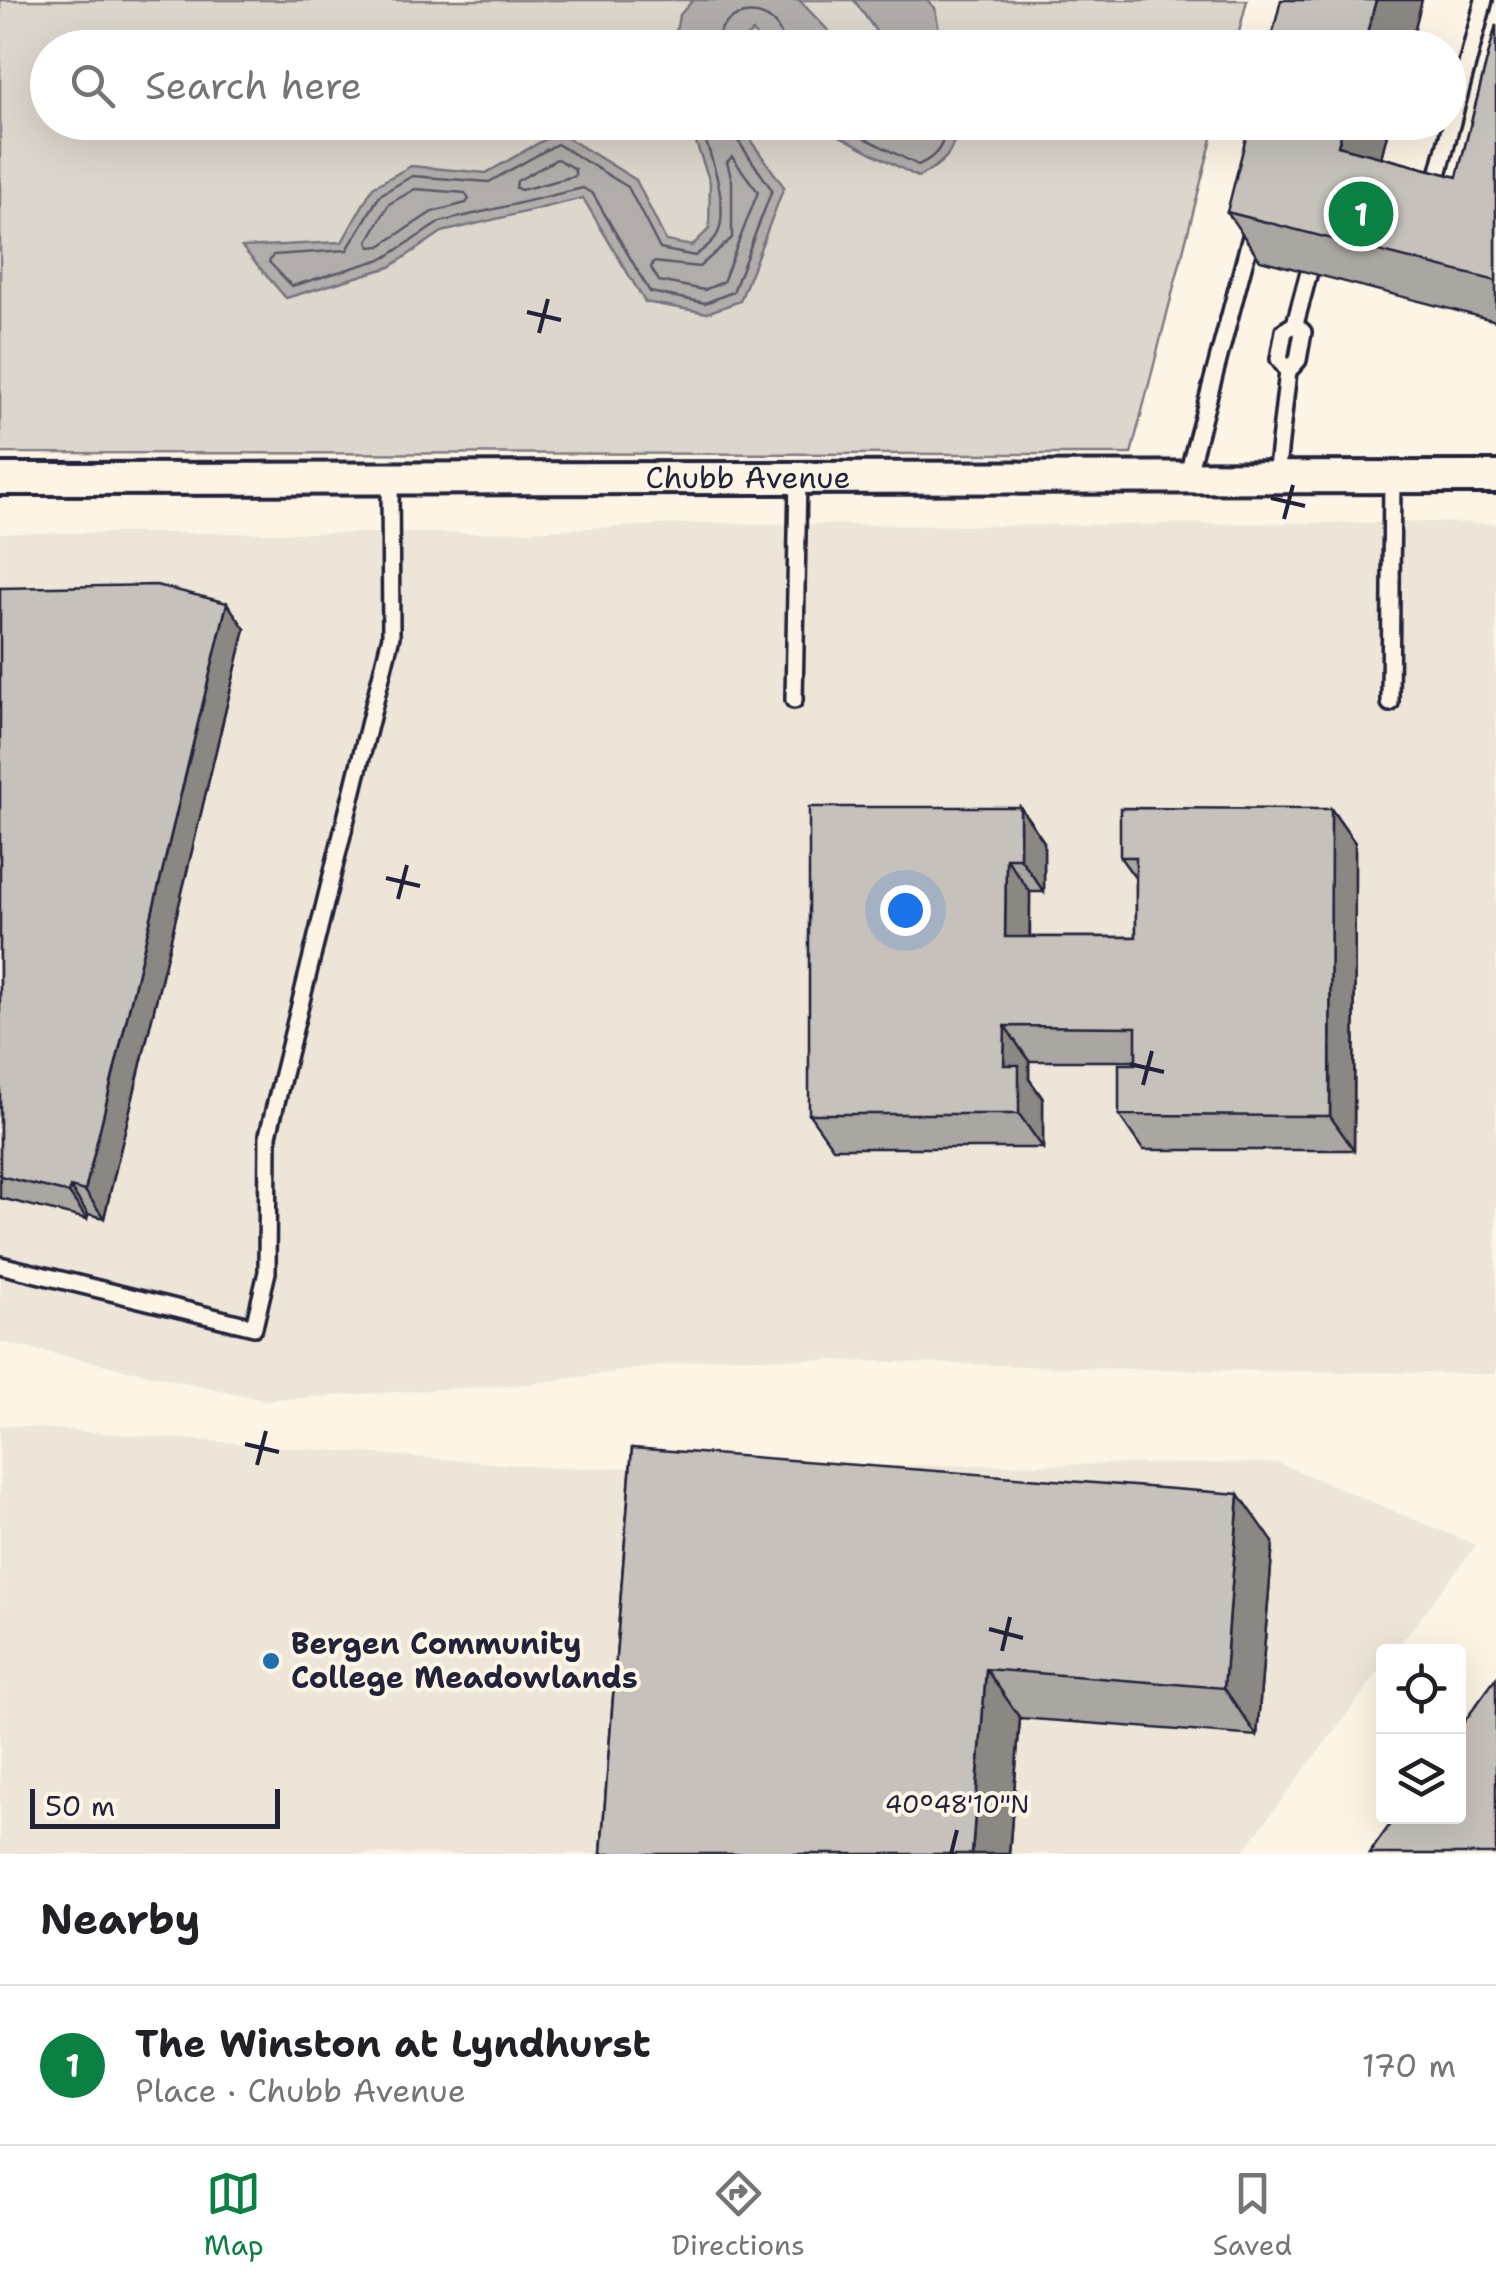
<!DOCTYPE html>
<html lang="en">
<head>
<meta charset="utf-8">
<style>
  :root { --surface:#fff; --page:#f6f6f6; --text:#202124; --muted:#757577; --line:#e0e0e0; --accent:#0b8043 }
  body { margin:0; font-family:"Shantell Sans",sans-serif; background:var(--page); color:var(--text) }
  .controls { position:absolute; right:30px; bottom:30px; display:grid; overflow:hidden; border-radius:10px; box-shadow:0 10px 40px #0002 }
  .controls button { width:90px; height:90px; display:grid; place-items:center; padding:0; border:0; border-bottom:2px solid var(--line); background:var(--surface); color:var(--text); font:50px sans-serif }
  .scale { position:absolute; left:30px; bottom:25px; width:250px; box-sizing:border-box; padding-left:10px; border:5px solid #22223b; border-top:0; font-size:28px; line-height:35px; white-space:nowrap; color:#22223b; -webkit-text-stroke:8px #fcf5e5; paint-order:stroke }
  .you { position:absolute; left:905px; top:910px; width:35px; height:35px; margin:-25px; border:8px solid #fff; border-radius:50%; background:#1a73e8; box-shadow:0 0 0 15px #1a73e833 }
  .badge { display:grid; place-items:center; width:65px; height:65px; border-radius:50%; background:var(--accent); color:#fff; font-size:32px; font-weight:700 }
  .pin { position:absolute; translate:-50% -50%; border:5px solid #fff; box-shadow:0 2px 10px #0006 }
  .list { margin:0; padding:0; list-style:none }
  h2 { display:flex; justify-content:space-between; align-items:center; height:130px; margin:0; padding:0 40px; font-size:42px }
  h2 small { font-size:32px; font-weight:400; color:var(--muted) }
  .list li { display:grid; grid-template-columns:65px 1fr auto; gap:30px; align-items:center; box-sizing:border-box; height:160px; padding:0 40px; border-top:2px solid var(--line) }
  .list b { display:block; font-size:38px; white-space:nowrap }
  .list p { margin:0; font-size:32px; white-space:nowrap; color:var(--muted) }
  .list em { font-size:32px; font-style:normal; color:var(--muted) }
  .icon { flex:none; width:55px; height:55px; fill:none; stroke:currentColor; stroke-width:2; stroke-linecap:round; stroke-linejoin:round }
  .map { position:relative; flex:none; width:1496px; height:1854px; overflow:hidden }
  .search { position:absolute; background:var(--surface); box-shadow:0 10px 40px #0002; left:30px; right:30px; top:30px; height:110px; display:flex; align-items:center; gap:25px; box-sizing:border-box; padding:0 35px; border-radius:55px; color:var(--muted); font-size:38px }
  .sheet { height:290px; background:var(--surface) }
  nav { display:flex; justify-content:space-around; align-items:center; box-sizing:border-box; height:140px; border-top:2px solid var(--line); background:var(--surface); font-size:28px; color:var(--muted) }
  nav a { display:grid; justify-items:center; gap:5px }
  nav .on { color:var(--accent) }
  .map>svg:first-child { display:block }
  .built { fill:#ece5d8 }
  .green { fill:#dcd6cc; stroke:#7f7c84; stroke-width:2.5 }
  .water { fill:#b2adab; stroke:#78757e; stroke-width:2.5 }
  .lines { fill:none; stroke-linecap:round; stroke-linejoin:round }
  .shore { stroke:#5c5a68; stroke-width:2.5 }
  .lane-casing { stroke:#22223b; stroke-width:22 }
  .street-casing { stroke:#22223b; stroke-width:38 }
  .lane { stroke:#fcf5e5; stroke-width:15 }
  .street { stroke:#fcf5e5; stroke-width:30 }
  .wall { fill:#aaa6a1; stroke:#22223b; stroke-width:2.5 }
  .shaded-wall { fill:#8b8783; stroke:#22223b; stroke-width:2.5 }
  .building { fill:#c6c1bb; stroke:#22223b; stroke-width:2.5 }
  .ticks { fill:none; stroke:#22223b; stroke-width:4 }
  .poi-dot { fill:#1f6fb2; stroke:#fcf5e5; stroke-width:4 }
  .labels { text-anchor:middle; stroke-width:8; stroke-linejoin:round; paint-order:stroke }
  .street-label { font-size:30px; fill:#22223b; stroke:#fcf5e5 }
  .poi-label { font-size:30px; font-weight:bold; fill:#22223b; stroke:#fcf5e5; text-anchor:start }
  .ticks-label { font-size:25px; text-anchor:middle; fill:#22223b; stroke:#fcf5e5; stroke-width:8; stroke-linejoin:round; paint-order:stroke }
</style>
</head>
<body>
<div class="map">
<svg width="1496" height="1854" viewBox="0 0 1496 1854">
  <rect width="100%" height="100%" fill="#fcf5e5"/>
  <filter id="ink" filterUnits="userSpaceOnUse"><feTurbulence type="fractalNoise" baseFrequency=".01" numOctaves="2"/><feDisplacementMap in="SourceGraphic" scale="20" xChannelSelector="R" yChannelSelector="G"/><feConvolveMatrix kernelMatrix="1 2 1 2 8 2 1 2 1" color-interpolation-filters="sRGB"/></filter>
  <g filter="url(#ink)">
    <path class="built" d="M1435,522L1496,524V1374L1130,1369L724,1357L527,1384L266,1400L0,1342V533H479L706,523L957,526Z
      M0,1425L558,1468L1278,1463L1476,1545L1395,1651L1384,1652L1383,1666L1241,1854H0Z"/>
    <path class="green" d="M0,0H1247L1235,48H48V122L1216,123L1131,454L0,453Z"/>
    <path class="water" d="M693,0H799L844,47H764L753,32L732,47H673L679,16Z
      M854,0H927L935,8L942,47H887Z
      M689,123H738L784,187L740,301L707,313L645,302L583,198L442,232L390,267L286,298L242,247L342,242L373,187L411,166L486,173L558,132L636,180L666,241L692,246L709,229L710,182Z
      M815,123H954C959,152 941,165 918,177Z"/>
    <g class="lines">
      <path class="shore" d="M715,48C718,4 781,0 784,48
        M699,122C709,150 730,204 718,233C715,242 702,250 695,256L660,249L628,187L557,144L489,182L412,176L380,195L347,250L273,255L269,262L292,286L385,258L440,222L583,188L593,194L650,292L705,303L733,292L772,190L732,132L730,122
        M833,122L918,165C937,157 946,144 945,122
        M732,157L758,192L723,282L704,290L659,281L651,268L653,262L699,267L732,238V181L727,162Z
        M557,159L575,169V176L521,190L516,188L517,181Z
        M415,189L465,193L469,199L466,203L432,212L380,246L370,247L368,241L389,204Z"/>
      <defs>
        <path id="lane" d="M1434,190L1484,0
          M1288,371L1279,359L1284,331L1295,324L1309,272
          M1187,477L1254,225
          M1276,477L1288,371L1298,360L1303,332L1295,324
          M794,700L798,478
          M1390,703L1392,477
          M0,1265L254,1327L267,1272L268,1135L391,636L390,478"/>
        <g id="street">
          <path id="s1" d="M0,479L1496,477"/>
        </g>
      </defs>
      <use href="#lane" class="lane-casing"/>
      <use href="#street" class="street-casing"/>
      <use href="#lane" class="lane"/>
      <use href="#street" class="street"/>
    </g>
    <path class="wall" d="M1496,25V321L1260,260L1227,212L1390,122L1381,157L1457,177Z
      M0,588L245,629L104,1218L88,1214L87,1219L0,1198Z
      M1020,807L1044,842V892H1030V937H1136V879L1120,857L1331,809L1355,843L1354,1150H1143L1119,1115L1136,1061H1029V1079L1043,1099V1148H833L809,1114Z
      M632,1448L1273,1542L1257,1736L1020,1718L1009,1854H601Z"/>
    <path class="shaded-wall" d="M1376,0H1422L1410,48H1363Z
      M1344,122H1390L1372,194L1338,146Z
      M227,603L245,629L104,1218L85,1191Z
      M1020,807L1044,842V892L1020,858Z
      M1331,809L1355,843L1354,1150L1330,1116Z
      M1006,858L1030,892L1029,972L1005,937Z
      M1005,1026L1029,1061V1079L1043,1099V1148L1019,1114L1004,1065Z
      M70,1187L88,1214L87,1219L69,1193Z
      M1239,1494L1273,1542L1257,1736L1224,1688Z
      M986,1669L1020,1718L1009,1854H972Z"/>
    <path class="building" d="M1281,0H1376L1363,48H1269Z
      M1496,25V281L1227,212L1250,122H1344L1338,146L1457,177Z
      M156,585L227,603L85,1191L70,1187L69,1193L0,1176V588Z
      M809,807H1020V858H1006L1005,937H1136V857H1120V808L1331,809L1330,1116L1119,1115V1064H1136V1027L1005,1026L1004,1065H1019V1114H809Z
      M632,1448L1239,1494L1224,1688L986,1669L972,1854H601Z
      M1496,1678V1854H1369L1396,1816H1458V1730Z"/>
  </g>
  <path class="ticks" d="M527,312L561,320M539,333L548,299M1271,498L1305,506M1284,519L1293,485M386,878L420,886M398,899L407,865M1130,1064L1164,1072M1143,1085L1152,1051M245,1444L279,1452M257,1465L266,1431M989,1629L1023,1638M1002,1651L1010,1617M951,1854L957,1830"/>
  <circle class="poi-dot" cx="271" cy="1661" r="10"/>
  <g class="labels">
    <g class="street-label">
      <text dy="10" stroke="none"><textPath href="#s1" startOffset="748">Chubb Avenue</textPath></text>
    </g>
    <g class="poi-label">
      <text x="291" y="1654">Bergen Community<tspan x="291" dy="34">College Meadowlands</tspan></text>
    </g>
  </g>
  <g class="ticks-label">
    <text x="957" y="1813">40°48'10"N</text>
  </g>
</svg>
<div class="controls">
<button><svg class="icon" aria-label="locate" viewBox="0 0 24 24"><circle cx="12" cy="12" r="6"/><path d="M12 2v4M12 18v4M2 12h4M18 12h4"/></svg></button>
<button><svg class="icon" aria-label="layers" viewBox="0 0 24 24"><path d="M12 4l9 5-9 5-9-5zM3 14l9 5 9-5"/></svg></button>
</div>
<div class="scale">50 m</div>
<div class="you"></div>
<div class="pin badge" style="left:1361px;top:214px">1</div>
<div class="search"><svg class="icon" aria-label="search" viewBox="0 0 24 24"><circle cx="10" cy="10" r="6"/><path d="M15 15l6 6"/></svg>Search here</div>
</div>
<section class="sheet">
<h2>Nearby<small></small></h2>
<ul class="list">
<li><span class="badge">1</span><div><b>The Winston at Lyndhurst</b><p>Place · Chubb Avenue</p></div><em>170 m</em></li>
</ul>
</section>
<nav>
<a class="on"><svg class="icon" aria-label="map" viewBox="0 0 24 24"><path d="M3 6l6-2 6 2 6-2v14l-6 2-6-2-6 2zM9 4v14M15 6v14"/></svg>Map</a>
<a><svg class="icon" aria-label="directions" viewBox="0 0 24 24"><path d="M12 3l9 9-9 9-9-9zM9 14v-3h6M13 9l2 2-2 2"/></svg>Directions</a>
<a><svg class="icon" aria-label="saved" viewBox="0 0 24 24"><path d="M7 4h10v16l-5-4-5 4z"/></svg>Saved</a>
</nav>
</body>
</html>
